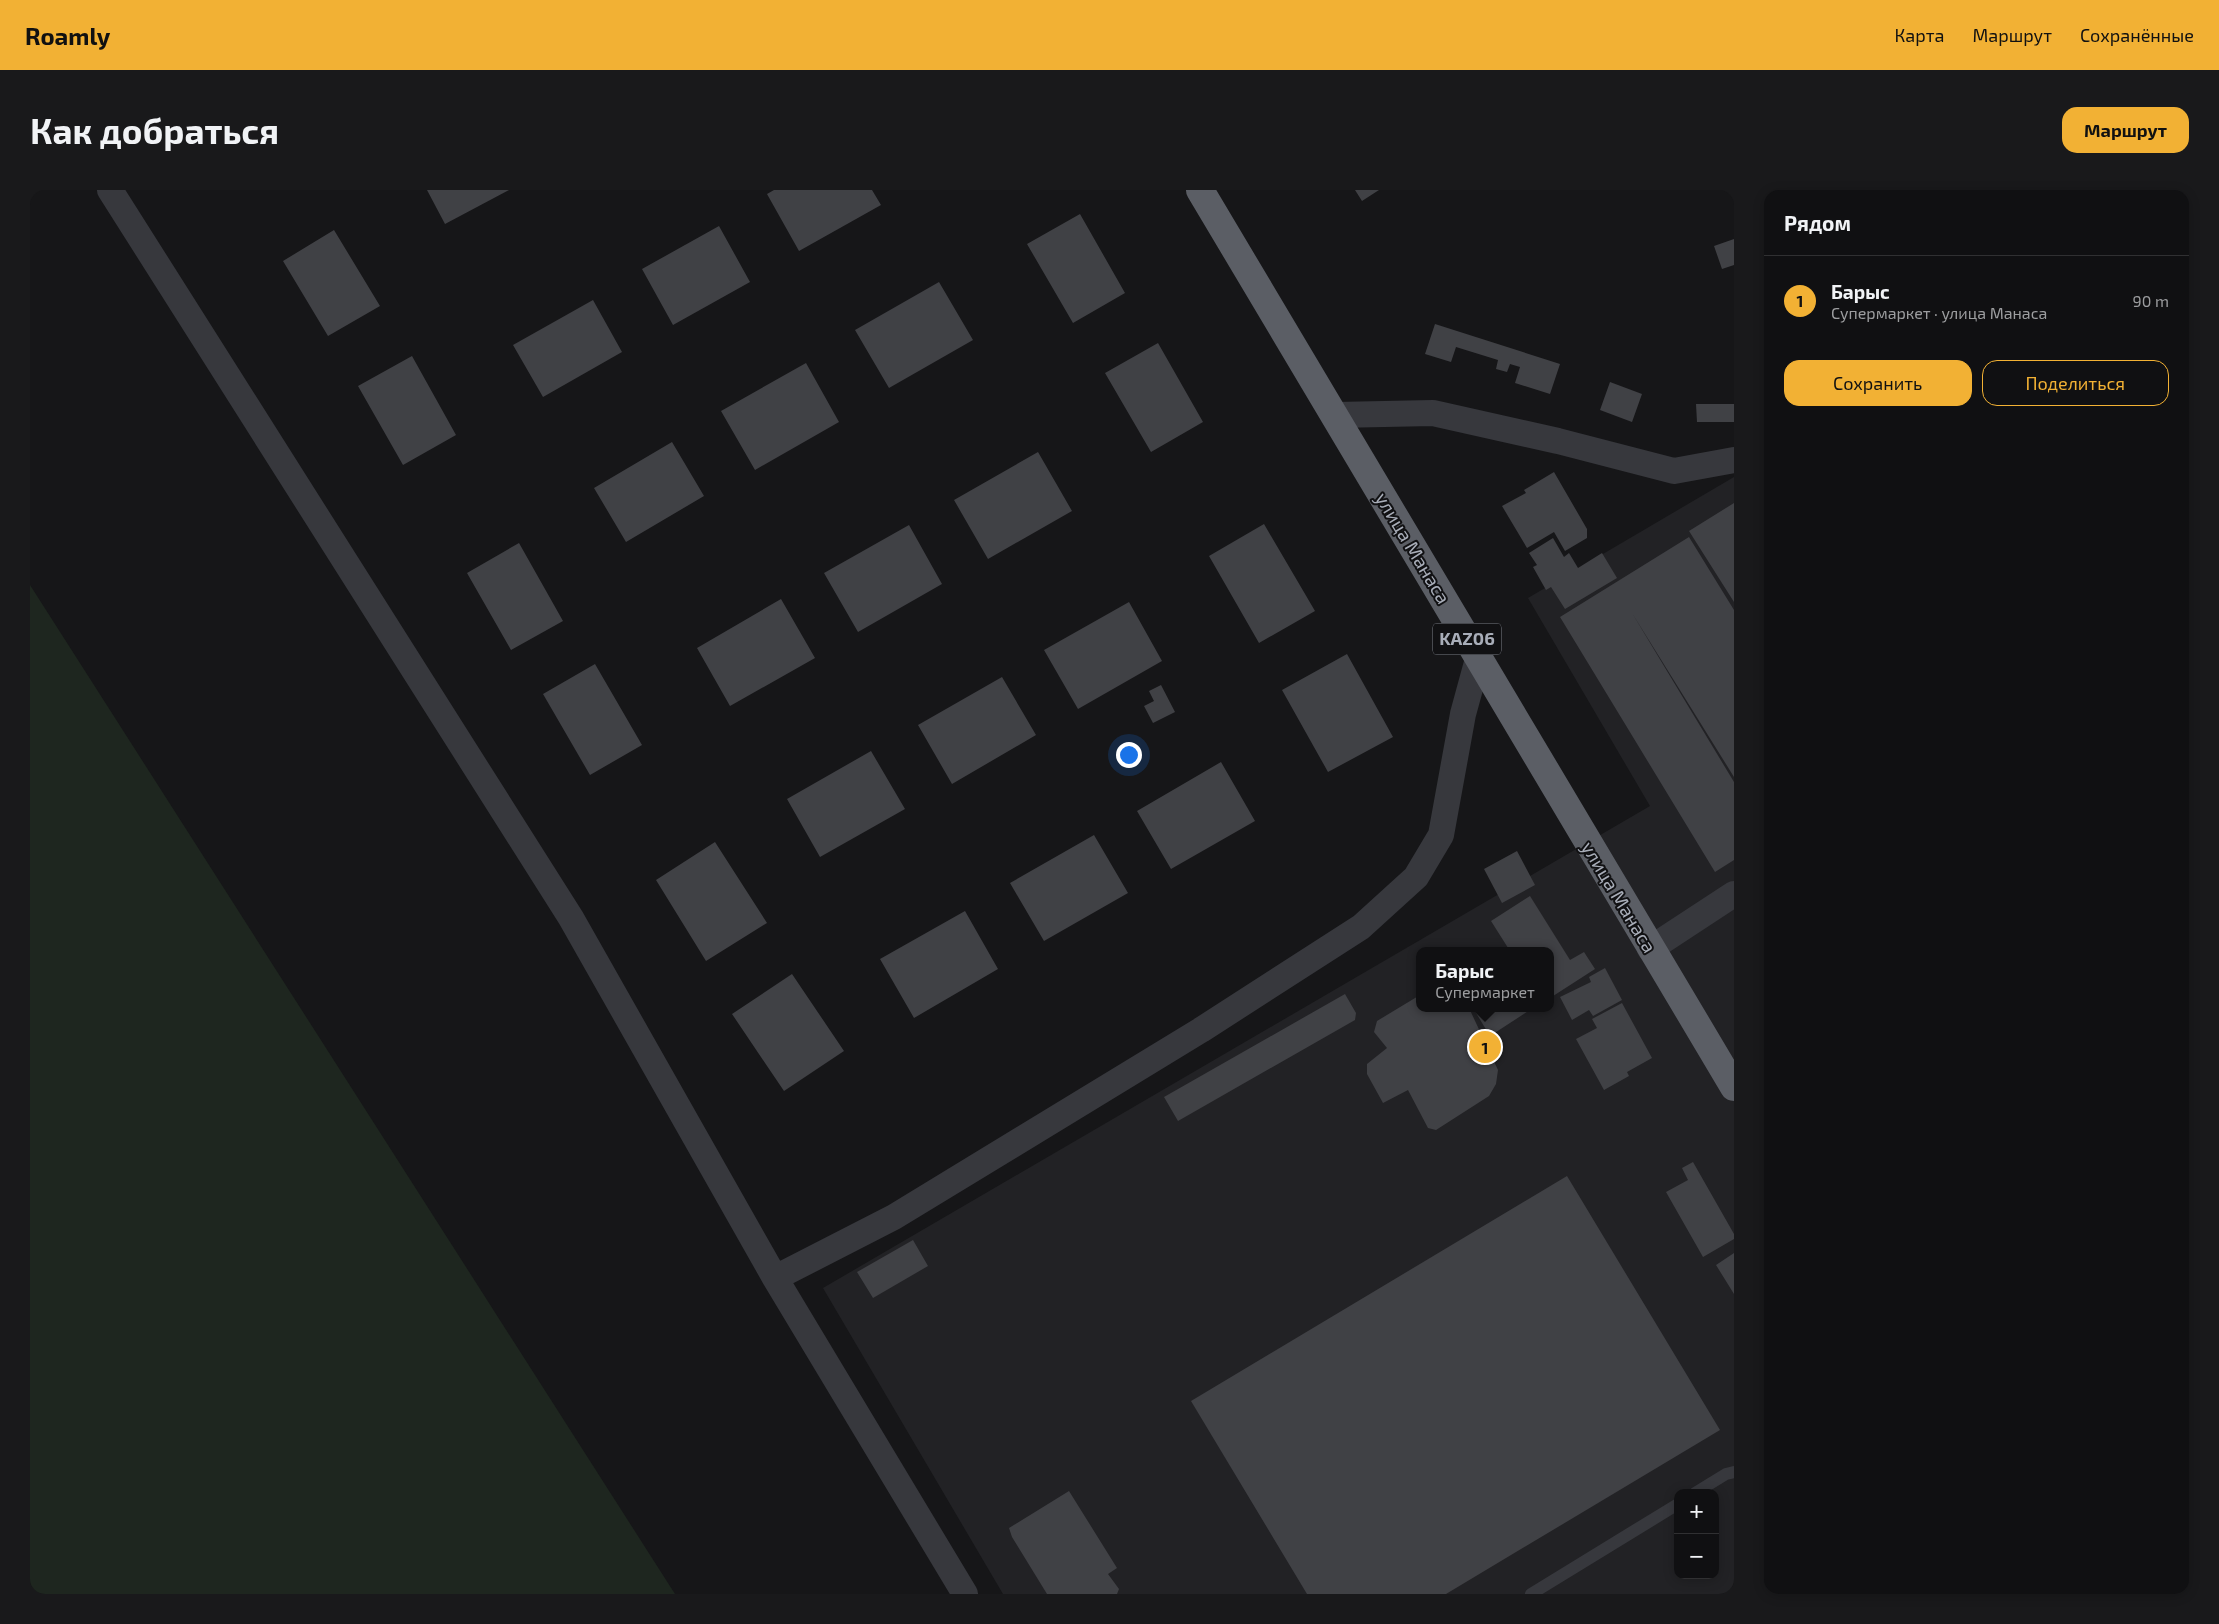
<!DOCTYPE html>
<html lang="ru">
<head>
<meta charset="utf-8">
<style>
  :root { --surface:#101012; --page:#19191b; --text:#f1f3f6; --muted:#9c9d9f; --line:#303032; --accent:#f2b134 }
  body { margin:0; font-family:"Exo 2",sans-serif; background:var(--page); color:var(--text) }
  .controls { position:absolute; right:15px; bottom:15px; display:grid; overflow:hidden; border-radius:10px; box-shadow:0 2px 12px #0003 }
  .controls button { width:45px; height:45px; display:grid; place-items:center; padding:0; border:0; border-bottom:1px solid var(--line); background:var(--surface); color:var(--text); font:25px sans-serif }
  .you { position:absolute; left:1098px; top:564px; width:18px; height:18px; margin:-12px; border:4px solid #fff; border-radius:50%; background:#1a73e8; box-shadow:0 0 0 8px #1a73e833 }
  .badge { display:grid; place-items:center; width:32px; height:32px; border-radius:50%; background:var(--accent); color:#111; font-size:16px; font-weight:700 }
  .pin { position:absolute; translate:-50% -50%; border:2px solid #fff; box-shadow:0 1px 5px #0006 }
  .popup { position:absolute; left:1386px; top:757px; width:138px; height:65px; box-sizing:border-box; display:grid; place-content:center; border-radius:10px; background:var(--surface); filter:drop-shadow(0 1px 4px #0005); font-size:16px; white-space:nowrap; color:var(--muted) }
  .popup b { font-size:19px; color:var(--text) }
  .popup::after { content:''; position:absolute; left:50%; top:100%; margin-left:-10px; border:10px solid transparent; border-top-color:var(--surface) }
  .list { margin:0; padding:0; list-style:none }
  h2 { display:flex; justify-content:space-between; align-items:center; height:65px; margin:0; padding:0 20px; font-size:21px }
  h2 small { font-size:16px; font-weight:400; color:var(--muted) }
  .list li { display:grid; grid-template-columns:32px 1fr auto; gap:15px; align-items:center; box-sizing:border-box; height:90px; padding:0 20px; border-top:1px solid var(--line) }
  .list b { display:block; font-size:19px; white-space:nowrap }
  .list p { margin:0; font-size:16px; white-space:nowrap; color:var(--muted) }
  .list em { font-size:16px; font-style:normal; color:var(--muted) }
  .actions { display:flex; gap:10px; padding:15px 20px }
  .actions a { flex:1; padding:11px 0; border:1px solid var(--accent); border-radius:15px; text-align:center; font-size:18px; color:var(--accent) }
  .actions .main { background:var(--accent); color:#111 }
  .map { position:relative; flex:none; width:1704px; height:1404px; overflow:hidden; border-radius:15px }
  header { display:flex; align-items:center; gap:30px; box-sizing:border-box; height:70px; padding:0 25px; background:var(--accent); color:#111 }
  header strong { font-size:24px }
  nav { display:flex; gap:28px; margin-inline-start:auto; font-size:18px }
  .intro { display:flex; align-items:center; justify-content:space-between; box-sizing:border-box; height:120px; padding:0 30px }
  h1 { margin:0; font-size:35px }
  .button { padding:12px 22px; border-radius:15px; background:var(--accent); color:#111; font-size:18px; font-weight:700 }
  main { display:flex; gap:30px; padding:0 30px }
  aside { flex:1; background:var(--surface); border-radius:15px; box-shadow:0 2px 12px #0003 }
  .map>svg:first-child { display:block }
  .built { fill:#222225; fill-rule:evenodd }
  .green { fill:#1e261f }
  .building { fill:#404145 }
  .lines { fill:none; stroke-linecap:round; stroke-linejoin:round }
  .service { stroke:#37383d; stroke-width:12 }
  .minor { stroke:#37383d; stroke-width:26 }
  .trunk { stroke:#5b5e65; stroke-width:28 }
  .labels { text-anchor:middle; stroke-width:4; stroke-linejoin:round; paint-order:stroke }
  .shield { fill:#111113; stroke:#7b7e86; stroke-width:1 }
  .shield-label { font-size:18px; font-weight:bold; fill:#a8adb8 }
  .street-label { font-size:19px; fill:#a8adb8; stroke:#111113 }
</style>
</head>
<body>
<header>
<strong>Roamly</strong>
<nav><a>Карта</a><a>Маршрут</a><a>Сохранённые</a></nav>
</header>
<div class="intro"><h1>Как добраться</h1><a class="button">Маршрут</a></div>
<main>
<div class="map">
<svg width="1704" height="1404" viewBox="0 0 1704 1404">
  <rect width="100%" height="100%" fill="#161618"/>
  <path class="built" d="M1704,287V1404H973L793,1098L1620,616L1498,408ZM1390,761H1520V818H1390ZM1648,1303H1685V1385H1648Z"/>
  <path class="green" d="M0,395L645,1404H0Z"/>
  <path class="building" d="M397,0H479L415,34Z
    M744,0H842L851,15L769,61L737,4Z
    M1325,0H1349L1332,11Z
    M1050,24L1095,103L1043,133L997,54Z
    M689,36L720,92L643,135L612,79Z
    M304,40L350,116L298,146L253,71Z
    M1704,49V75L1692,79L1684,56Z
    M909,92L943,150L859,198L825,140Z
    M563,110L592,162L513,207L483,155Z
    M1405,134L1530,174L1520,204L1485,193L1490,177L1480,174L1477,182L1466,179L1468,170L1426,157L1421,172L1395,164Z
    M1128,153L1173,232L1121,262L1075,183Z
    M382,166L426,245L373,275L328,196Z
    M776,173L809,232L725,280L691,221Z
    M1580,192L1612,204L1602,232L1570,220Z
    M1666,214H1704V232H1667Z
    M642,252L674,306L596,352L564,298Z
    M1008,262L1042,321L958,369L924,310Z
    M1524,282L1557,339V348L1535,361L1524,342L1497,358L1472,316L1496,303L1494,300Z
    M1704,313V412L1659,341Z
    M1234,334L1285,421L1229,453L1179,366Z
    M879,335L912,394L828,442L794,383Z
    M1659,347L1704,420V587L1602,423L1704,592V670L1685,682L1530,427Z
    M1523,348L1534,367L1539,363L1548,378L1572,363L1587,388L1535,419L1521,397L1516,400L1503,377L1507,375L1499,363Z
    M489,353L533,431L481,460L437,383Z
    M751,409L785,468L700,516L667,458Z
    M1099,412L1132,471L1048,519L1014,460Z
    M1317,464L1363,547L1298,582L1252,500Z
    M565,474L612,555L560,585L513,504Z
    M972,487L1006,545L922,594L888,535Z
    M1131,495L1145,522L1123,533L1114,516L1124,511L1119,501Z
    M841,561L875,619L790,667L757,609Z
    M1191,572L1225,631L1141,679L1107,621Z
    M1064,645L1098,703L1014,751L980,693Z
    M685,652L737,733L676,771L626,690Z
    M1487,661L1505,695L1472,713L1454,679Z
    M1500,706L1540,770L1554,762L1565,779L1520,808V761H1480L1461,731Z
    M935,721L968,779L884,828L850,769Z
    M1575,778L1592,810L1563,826L1559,820L1542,830L1530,807L1561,792L1559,787Z
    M762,784L814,861L754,901L702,824Z
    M1315,804L1326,823L1325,830L1148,931L1134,907Z
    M1390,805V818H1439L1468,880L1466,894L1459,906L1406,940L1398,938L1378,900L1353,913L1337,884V874L1357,858L1344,842L1347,831Z
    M1592,813L1622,868L1597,882L1599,886L1574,900L1546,849L1567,838L1562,829Z
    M1443,818H1503L1460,846Z
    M1663,972L1704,1044V1049L1673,1067L1636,1002L1658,990L1652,978Z
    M1537,986L1690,1240L1416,1404H1277L1161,1211Z
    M883,1050L898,1076L843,1108L827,1082Z
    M1704,1063V1104L1686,1075Z
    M1039,1301L1087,1378L1078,1384L1089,1399L1087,1404H1017L982,1347L979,1338Z"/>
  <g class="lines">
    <path class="service" d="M1665,1303L1696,1284L1704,1282
      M1501,1404L1648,1314"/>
    <path class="minor" d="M80,0L541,728L745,1088L935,1404
      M1305,225L1403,223L1528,251L1644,281L1704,270
      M1620,759L1704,704
      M745,1088L864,1027L1171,840L1331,737L1386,687L1411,645L1433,524L1448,469"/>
    <path class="trunk" d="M1170,0L1704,897"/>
  </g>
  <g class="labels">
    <rect class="shield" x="1403" y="433.5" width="68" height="31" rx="4"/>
    <g class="shield-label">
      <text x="1437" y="455">KAZ06</text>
    </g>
    <g class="street-label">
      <text transform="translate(1383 358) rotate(59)" y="7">улица Манаса</text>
      <text transform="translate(1589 707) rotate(59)" y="7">улица Манаса</text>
    </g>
  </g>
</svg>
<div class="controls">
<button>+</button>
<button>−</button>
</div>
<div class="you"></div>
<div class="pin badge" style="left:1455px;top:857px">1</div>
<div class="popup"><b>Барыс</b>Супермаркет</div>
</div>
<aside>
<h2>Рядом<small></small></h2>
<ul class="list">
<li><span class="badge">1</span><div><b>Барыс</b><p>Супермаркет · улица Манаса</p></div><em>90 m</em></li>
</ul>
<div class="actions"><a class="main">Сохранить</a><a>Поделиться</a></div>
</aside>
</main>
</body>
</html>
